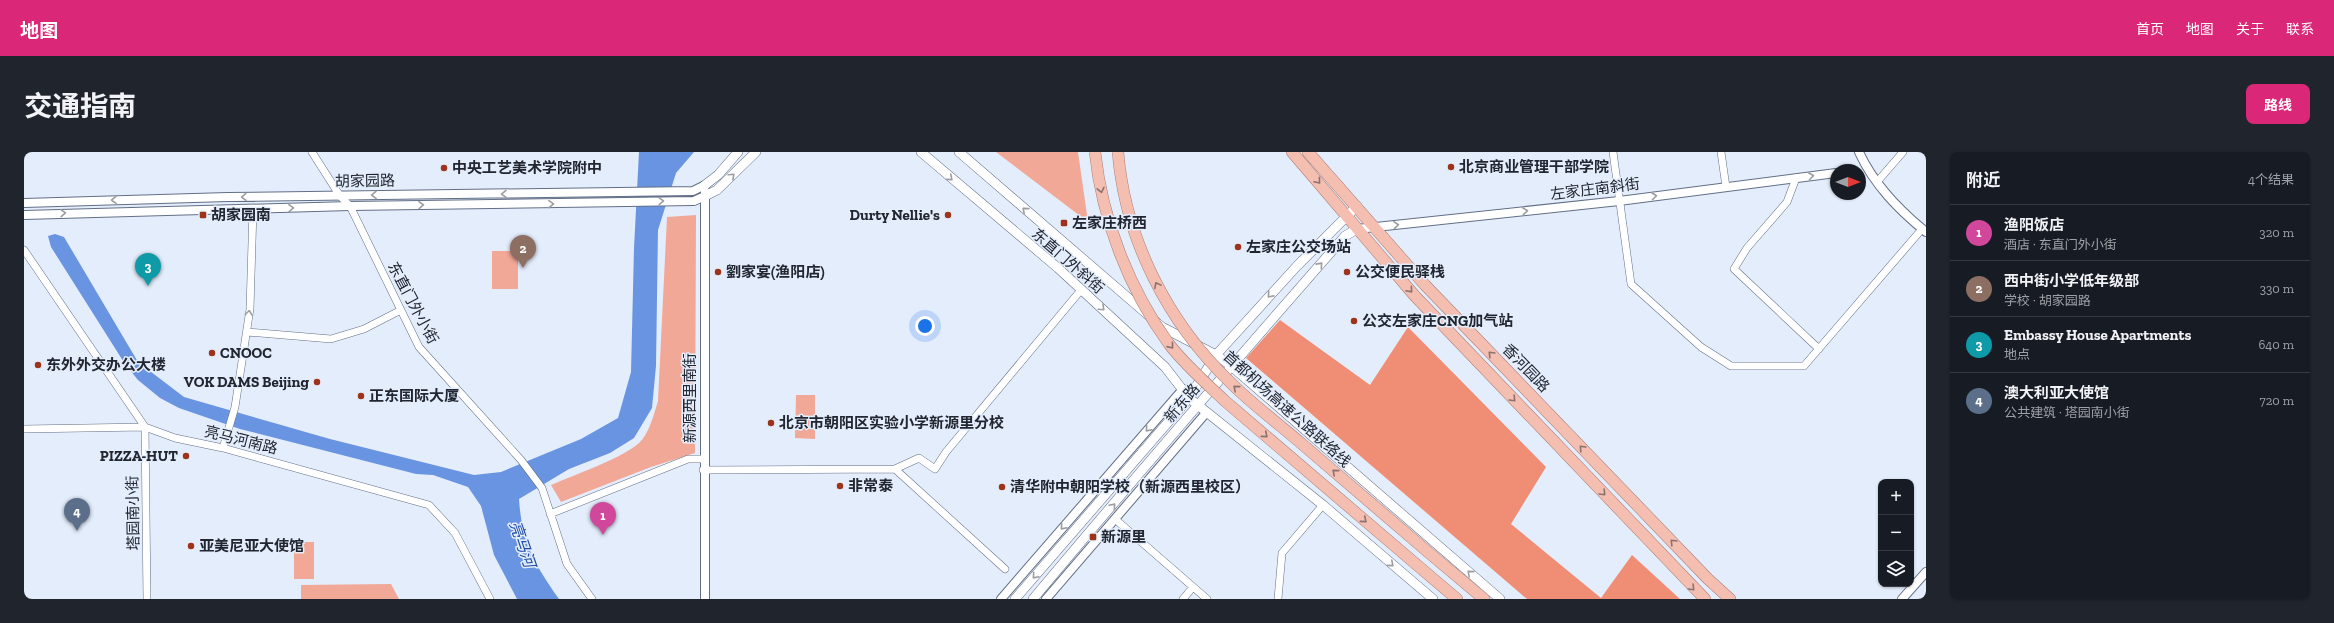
<!DOCTYPE html>
<html lang="zh">
<head>
<meta charset="utf-8">
<style>
  :root { --surface:#171b24; --page:#20242c; --text:#f1f3f6; --muted:#9ea1a6; --line:#363941; --accent:#db2777 }
  body { margin:0; font-family:"Zilla Slab","Noto Sans SC",serif; background:var(--page); color:var(--text) }
  .controls { position:absolute; right:12px; bottom:12px; display:grid; overflow:hidden; border-radius:8px; box-shadow:0 1px 3px #0004 }
  .controls button { width:36px; height:36px; display:grid; place-items:center; padding:0; border:0; border-bottom:1px solid var(--line); background:var(--surface); color:var(--text); font:20px sans-serif }
  .compass { position:absolute; left:1806px; top:12px; width:36px; height:36px; border-radius:50%; background:var(--surface); box-shadow:0 1px 3px #0004; rotate:90deg }
  .you { position:absolute; left:901px; top:174px; width:14px; height:14px; margin:-10px; border:3px solid #fff; border-radius:50%; background:#1a73e8; box-shadow:0 0 0 6px #1a73e833 }
  .badge { display:grid; place-items:center; width:26px; height:26px; border-radius:50%; background:var(--accent); color:#fff; font-size:13px; font-weight:700 }
  .pin { position:absolute; translate:-50% -33px; filter:drop-shadow(0 1px 2px #0008) }
  .pin::after { content:''; position:absolute; top:21px; width:14px; height:12px; background:inherit; clip-path:polygon(0 0,100% 0,50% 100%) }
  .list { margin:0; padding:0; list-style:none }
  h2 { display:flex; justify-content:space-between; align-items:center; height:52px; margin:0; padding:0 16px; font-size:17px }
  h2 small { font-size:13px; font-weight:400; color:var(--muted) }
  .list li { display:grid; grid-template-columns:26px 1fr auto; gap:12px; align-items:center; box-sizing:border-box; height:56px; padding:0 16px; border-top:1px solid var(--line) }
  .list b { display:block; font-size:15px; white-space:nowrap }
  .list p { margin:0; font-size:13px; white-space:nowrap; color:var(--muted) }
  .list em { font-size:13px; font-style:normal; color:var(--muted) }
  .icon { flex:none; width:22px; height:22px; fill:none; stroke:currentColor; stroke-width:2; stroke-linecap:round; stroke-linejoin:round }
  .map { position:relative; flex:none; width:1902px; height:447px; overflow:hidden; border-radius:8px }
  header { display:flex; align-items:center; gap:24px; box-sizing:border-box; height:56px; padding:0 20px; background:var(--accent); color:#fff }
  header strong { font-size:19px }
  nav { display:flex; gap:22px; margin-inline-start:auto; font-size:14px }
  .intro { display:flex; align-items:center; justify-content:space-between; box-sizing:border-box; height:96px; padding:0 24px }
  h1 { margin:0; font-size:28px }
  .button { padding:10px 18px; border-radius:8px; background:var(--accent); color:#fff; font-size:14px; font-weight:700 }
  main { display:flex; gap:24px; padding:0 24px }
  aside { flex:1; background:var(--surface); border-radius:8px; box-shadow:0 1px 3px #0004 }
  .map>svg:first-child { display:block }
  .green { fill:#f1a896 }
  .forest { fill:#f08d75 }
  .water { fill:#6994e2 }
  .lines { fill:none; stroke-linecap:round; stroke-linejoin:round }
  .minor-casing { stroke:#626f86; stroke-width:8 }
  .tertiary-casing { stroke:#626f86; stroke-width:10 }
  .secondary-casing { stroke:#626f86; stroke-width:10 }
  .trunk-casing { stroke:#a97e76; stroke-width:12 }
  .minor { stroke:#fff; stroke-width:7 }
  .tertiary { stroke:#fff; stroke-width:8 }
  .secondary { stroke:#fff; stroke-width:9 }
  .trunk { stroke:#f4beb0; stroke-width:11 }
  .trunk-bridge-casing { stroke:#a97e76; stroke-width:12; stroke-linecap:butt }
  .trunk-bridge { stroke:#f4beb0; stroke-width:11 }
  .oneway { stroke:#9b9da2 }
  .oneway2 { stroke:#8a7270 }
  .poi-dot { fill:#9c331a; stroke:#e4edfc; stroke-width:1.5 }
  .labels { text-anchor:middle; stroke-width:3; stroke-linejoin:round; paint-order:stroke }
  .poi-label { font-size:15px; font-weight:bold; fill:#212630; stroke:#e4edfc; text-anchor:start }
  .street-label { font-size:15px; fill:#212630; stroke:#e4edfc }
  .water-label { font-size:16px; font-style:italic; fill:#1d4ba7; stroke:#e4edfc }
</style>
</head>
<body>
<header>
<strong>地图</strong>
<nav><a>首页</a><a>地图</a><a>关于</a><a>联系</a></nav>
</header>
<div class="intro"><h1>交通指南</h1><a class="button">路线</a></div>
<main>
<div class="map">
<svg width="1902" height="447" viewBox="0 0 1902 447">
  <rect width="100%" height="100%" fill="#e4edfc"/>
  <path class="green" d="M972,0H1054L1064,70Z
    M672,63L671,301L627,315L537,350L527,333C552,322 595,308 615,291C625,282 630,262 634,249L643,65Z
    M494,99V137H468V99Z
    M772,243H791V287L771,286Z
    M270,390H290V427H270Z
    M367,432L375,447H277V433Z"/>
  <path class="forest" d="M1256,168L1346,233L1384,175L1522,315L1487,372L1577,446L1608,403L1656,447H1503L1222,206Z"/>
  <path class="water" d="M615,0H670L652,21L634,78L632,214L628,256L610,286L586,301L545,317L495,347C498,392 510,411 535,447H493L470,403L457,354L444,335L409,323L392,322L216,277L155,256L136,246L114,228L101,212L27,95L24,84L31,82L40,85L114,210L160,245L306,287L450,323L477,320L557,287L594,266L607,220L610,96Z"/>
  <g class="lines">
    <defs>
      <path id="minor" d="M288,0L316,44L326,54L395,195L497,308L518,336L543,412L568,447
        M1589,0L1607,132L1677,195L1707,214H1780L1898,77
        M1697,0L1702,35
        M1772,26L1763,50L1723,96L1710,117L1795,197
        M1853,30L1879,0
        M0,98L121,275L151,286L199,296L405,353L431,381L466,447
        M223,180L307,187L340,177L377,158
        M0,277L121,275L123,447
        M199,296L211,255L226,157L229,57
        M871,317L981,417
        M679,318L871,317L895,306L911,317L922,300L1057,138
        M526,362L664,307H679
        M1091,367L1183,447
        M1159,447L1169,435
        M1254,447L1258,401L1299,353"/>
      <path id="tertiary" d="M1835,0C1850,33 1875,58 1902,80
        M0,51L204,45L669,39L681,33
        M0,63L326,54L670,49L681,44
        M1333,77L1595,49L1812,21
        M681,447V39
        M977,447L1159,237
        M1022,447L1182,261
        M1878,447L1902,420"/>
      <path id="secondary" d="M897,0L1034,116L1141,215L1165,246L1299,353L1409,447
        M935,0L1138,175L1192,203L1206,213L1476,447
        M681,33L694,23L714,0
        M681,44L693,38L732,0
        M991,447L1165,246L1192,203L1273,114L1333,54
        M1009,447C1111,325 1216,204 1321,84L1333,77"/>
      <path id="trunk" d="M1268,0L1390,143L1681,447
        M1284,0L1401,133L1684,427L1706,447
        M1404,400L1460,447
        M1393,413L1433,447"/>
    </defs>
    <use href="#minor" class="minor-casing"/>
    <use href="#tertiary" class="tertiary-casing"/>
    <use href="#secondary" class="secondary-casing"/>
    <use href="#trunk" class="trunk-casing"/>
    <use href="#minor" class="minor"/>
    <use href="#tertiary" class="tertiary"/>
    <use href="#secondary" class="secondary"/>
    <use href="#trunk" class="trunk"/>
    <defs>
      <path id="trunk-bridge" d="M1071,0C1078,67 1105,137 1145,192C1161,213 1182,231 1201,249L1393,413
        M1094,0C1101,87 1144,171 1207,231C1229,253 1255,272 1278,292C1320,328 1362,364 1404,400"/>
    </defs>
    <use href="#trunk-bridge" class="trunk-bridge-casing"/>
    <use href="#trunk-bridge" class="trunk-bridge"/>
  </g>
  <defs><path id="oneway-chevron" d="M-2-3.5L2.5 0L-2 3.5" fill="none" stroke-width="1.6" stroke-linecap="round" stroke-linejoin="round"/></defs>
  <g class="oneway">
    <use href="#oneway-chevron" transform="translate(708 24) rotate(-43)"/>
    <use href="#oneway-chevron" transform="translate(1787 24) rotate(-7)"/>
    <use href="#oneway-chevron" transform="translate(926 26) rotate(41)"/>
    <use href="#oneway-chevron" transform="translate(480 42) rotate(179)"/>
    <use href="#oneway-chevron" transform="translate(350 43) rotate(179)"/>
    <use href="#oneway-chevron" transform="translate(1630 44) rotate(-7)"/>
    <use href="#oneway-chevron" transform="translate(220 45) rotate(179)"/>
    <use href="#oneway-chevron" transform="translate(90 48) rotate(178)"/>
    <use href="#oneway-chevron" transform="translate(637 49) rotate(-2)"/>
    <use href="#oneway-chevron" transform="translate(527 52) rotate(-1)"/>
    <use href="#oneway-chevron" transform="translate(397 53) rotate(-1)"/>
    <use href="#oneway-chevron" transform="translate(267 56) rotate(-2)"/>
    <use href="#oneway-chevron" transform="translate(1001 58) rotate(-139)"/>
    <use href="#oneway-chevron" transform="translate(1501 59) rotate(-6)"/>
    <use href="#oneway-chevron" transform="translate(39 61) rotate(-2)"/>
    <use href="#oneway-chevron" transform="translate(1372 73) rotate(-5)"/>
    <use href="#oneway-chevron" transform="translate(1296 113) rotate(-48)"/>
    <use href="#oneway-chevron" transform="translate(1246 143) rotate(132)"/>
    <use href="#oneway-chevron" transform="translate(1078 156) rotate(43)"/>
    <use href="#oneway-chevron" transform="translate(225 161) rotate(-83)"/>
    <use href="#oneway-chevron" transform="translate(1124 277) rotate(131)"/>
    <use href="#oneway-chevron" transform="translate(1089 354) rotate(-49)"/>
    <use href="#oneway-chevron" transform="translate(1039 375) rotate(131)"/>
    <use href="#oneway-chevron" transform="translate(1367 412) rotate(41)"/>
    <use href="#oneway-chevron" transform="translate(1446 421) rotate(-139)"/>
    <use href="#oneway-chevron" transform="translate(1011 424) rotate(131)"/>
  </g>
  <g class="oneway2">
    <use href="#oneway-chevron" transform="translate(1294 29) rotate(50)"/>
    <use href="#oneway-chevron" transform="translate(1077 38) rotate(77)"/>
    <use href="#oneway-chevron" transform="translate(1133 133) rotate(-118)"/>
    <use href="#oneway-chevron" transform="translate(1386 138) rotate(49)"/>
    <use href="#oneway-chevron" transform="translate(1147 194) rotate(51)"/>
    <use href="#oneway-chevron" transform="translate(1467 202) rotate(-134)"/>
    <use href="#oneway-chevron" transform="translate(1212 236) rotate(-139)"/>
    <use href="#oneway-chevron" transform="translate(1489 247) rotate(46)"/>
    <use href="#oneway-chevron" transform="translate(1241 283) rotate(40)"/>
    <use href="#oneway-chevron" transform="translate(1558 296) rotate(-134)"/>
    <use href="#oneway-chevron" transform="translate(1311 320) rotate(-139)"/>
    <use href="#oneway-chevron" transform="translate(1579 341) rotate(46)"/>
    <use href="#oneway-chevron" transform="translate(1340 368) rotate(40)"/>
    <use href="#oneway-chevron" transform="translate(1649 390) rotate(-134)"/>
    <use href="#oneway-chevron" transform="translate(1668 436) rotate(45)"/>
  </g>
  <g class="poi-dot">
    <circle cx="1427" cy="15" r="4"/>
    <circle cx="420" cy="16" r="4"/>
    <rect x="175" y="59" width="8" height="8" rx="2"/>
    <circle cx="924" cy="63" r="4"/>
    <rect x="1036" y="67" width="8" height="8" rx="2"/>
    <circle cx="1214" cy="95" r="4"/>
    <circle cx="694" cy="120" r="4"/>
    <circle cx="1323" cy="120" r="4"/>
    <circle cx="1330" cy="169" r="4"/>
    <circle cx="188" cy="201" r="4"/>
    <circle cx="14" cy="213" r="4"/>
    <circle cx="293" cy="230" r="4"/>
    <circle cx="337" cy="244" r="4"/>
    <circle cx="747" cy="271" r="4"/>
    <circle cx="162" cy="304" r="4"/>
    <circle cx="816" cy="334" r="4"/>
    <circle cx="978" cy="335" r="4"/>
    <rect x="1065" y="381" width="8" height="8" rx="2"/>
    <circle cx="167" cy="394" r="4"/>
  </g>
  <g class="labels">
    <g class="poi-label">
      <text x="1435" y="20">北京商业管理干部学院</text>
      <text x="428" y="21">中央工艺美术学院附中</text>
      <text x="187" y="68">胡家园南</text>
      <text x="916" y="68" text-anchor="end">Durty Nellie's</text>
      <text x="1048" y="76">左家庄桥西</text>
      <text x="1222" y="100">左家庄公交场站</text>
      <text x="702" y="125">劉家宴(渔阳店)</text>
      <text x="1331" y="125">公交便民驿栈</text>
      <text x="1338" y="174">公交左家庄CNG加气站</text>
      <text x="196" y="206">CNOOC</text>
      <text x="22" y="218">东外外交办公大楼</text>
      <text x="285" y="235" text-anchor="end">VOK DAMS Beijing</text>
      <text x="345" y="249">正东国际大厦</text>
      <text x="755" y="276">北京市朝阳区实验小学新源里分校</text>
      <text x="154" y="309" text-anchor="end">PIZZA-HUT</text>
      <text x="824" y="339">非常泰</text>
      <text x="986" y="340">清华附中朝阳学校（新源西里校区）</text>
      <text x="1077" y="390">新源里</text>
      <text x="175" y="399">亚美尼亚大使馆</text>
    </g>
    <g class="street-label">
      <text transform="translate(341 29) rotate(-1)" y="5">胡家园路</text>
      <text transform="translate(1571 37) rotate(-7)" y="5">左家庄南斜街</text>
      <text transform="translate(1044 109) rotate(41)" y="5">东直门外斜街</text>
      <text transform="translate(389 151) rotate(62)" y="5">东直门外小街</text>
      <text transform="translate(1502 216) rotate(46)" y="5">香河园路</text>
      <text transform="translate(666 246) rotate(-90)" y="5">新源西里南街</text>
      <text transform="translate(1158 251) rotate(-50)" y="5">新东路</text>
      <text transform="translate(1263 257) rotate(42)" y="5">首都机场高速公路联络线</text>
      <text transform="translate(217 288) rotate(14)" y="5">亮马河南路</text>
      <text transform="translate(109 361) rotate(-91)" y="5">塔园南小街</text>
    </g>
    <g class="water-label">
      <text transform="translate(499 392) rotate(71)" y="6">亮马河</text>
    </g>
  </g>
</svg>
<div class="controls">
<button>+</button>
<button>−</button>
<button><svg class="icon" aria-label="layers" viewBox="0 0 24 24"><path d="M12 4l9 5-9 5-9-5zM3 14l9 5 9-5"/></svg></button>
</div>
<svg class="compass" viewBox="-18 -18 36 36"><path d="M0-13l5 13h-10z" fill="#e53935"/><path d="M0 13l5-13h-10z" fill="#9ea1a6"/></svg>
<div class="you"></div>
<div class="pin badge" style="left:579px;top:383px;background:#d1479c">1</div>
<div class="pin badge" style="left:499px;top:116px;background:#8d6e63">2</div>
<div class="pin badge" style="left:124px;top:134px;background:#0f9aa8">3</div>
<div class="pin badge" style="left:53px;top:379px;background:#5c6f8a">4</div>
</div>
<aside>
<h2>附近<small>4个结果</small></h2>
<ul class="list">
<li><span class="badge" style="background:#d1479c">1</span><div><b>渔阳饭店</b><p>酒店 · 东直门外小街</p></div><em>320 m</em></li>
<li><span class="badge" style="background:#8d6e63">2</span><div><b>西中街小学低年级部</b><p>学校 · 胡家园路</p></div><em>330 m</em></li>
<li><span class="badge" style="background:#0f9aa8">3</span><div><b>Embassy House Apartments</b><p>地点</p></div><em>640 m</em></li>
<li><span class="badge" style="background:#5c6f8a">4</span><div><b>澳大利亚大使馆</b><p>公共建筑 · 塔园南小街</p></div><em>720 m</em></li>
</ul>
</aside>
</main>
</body>
</html>
